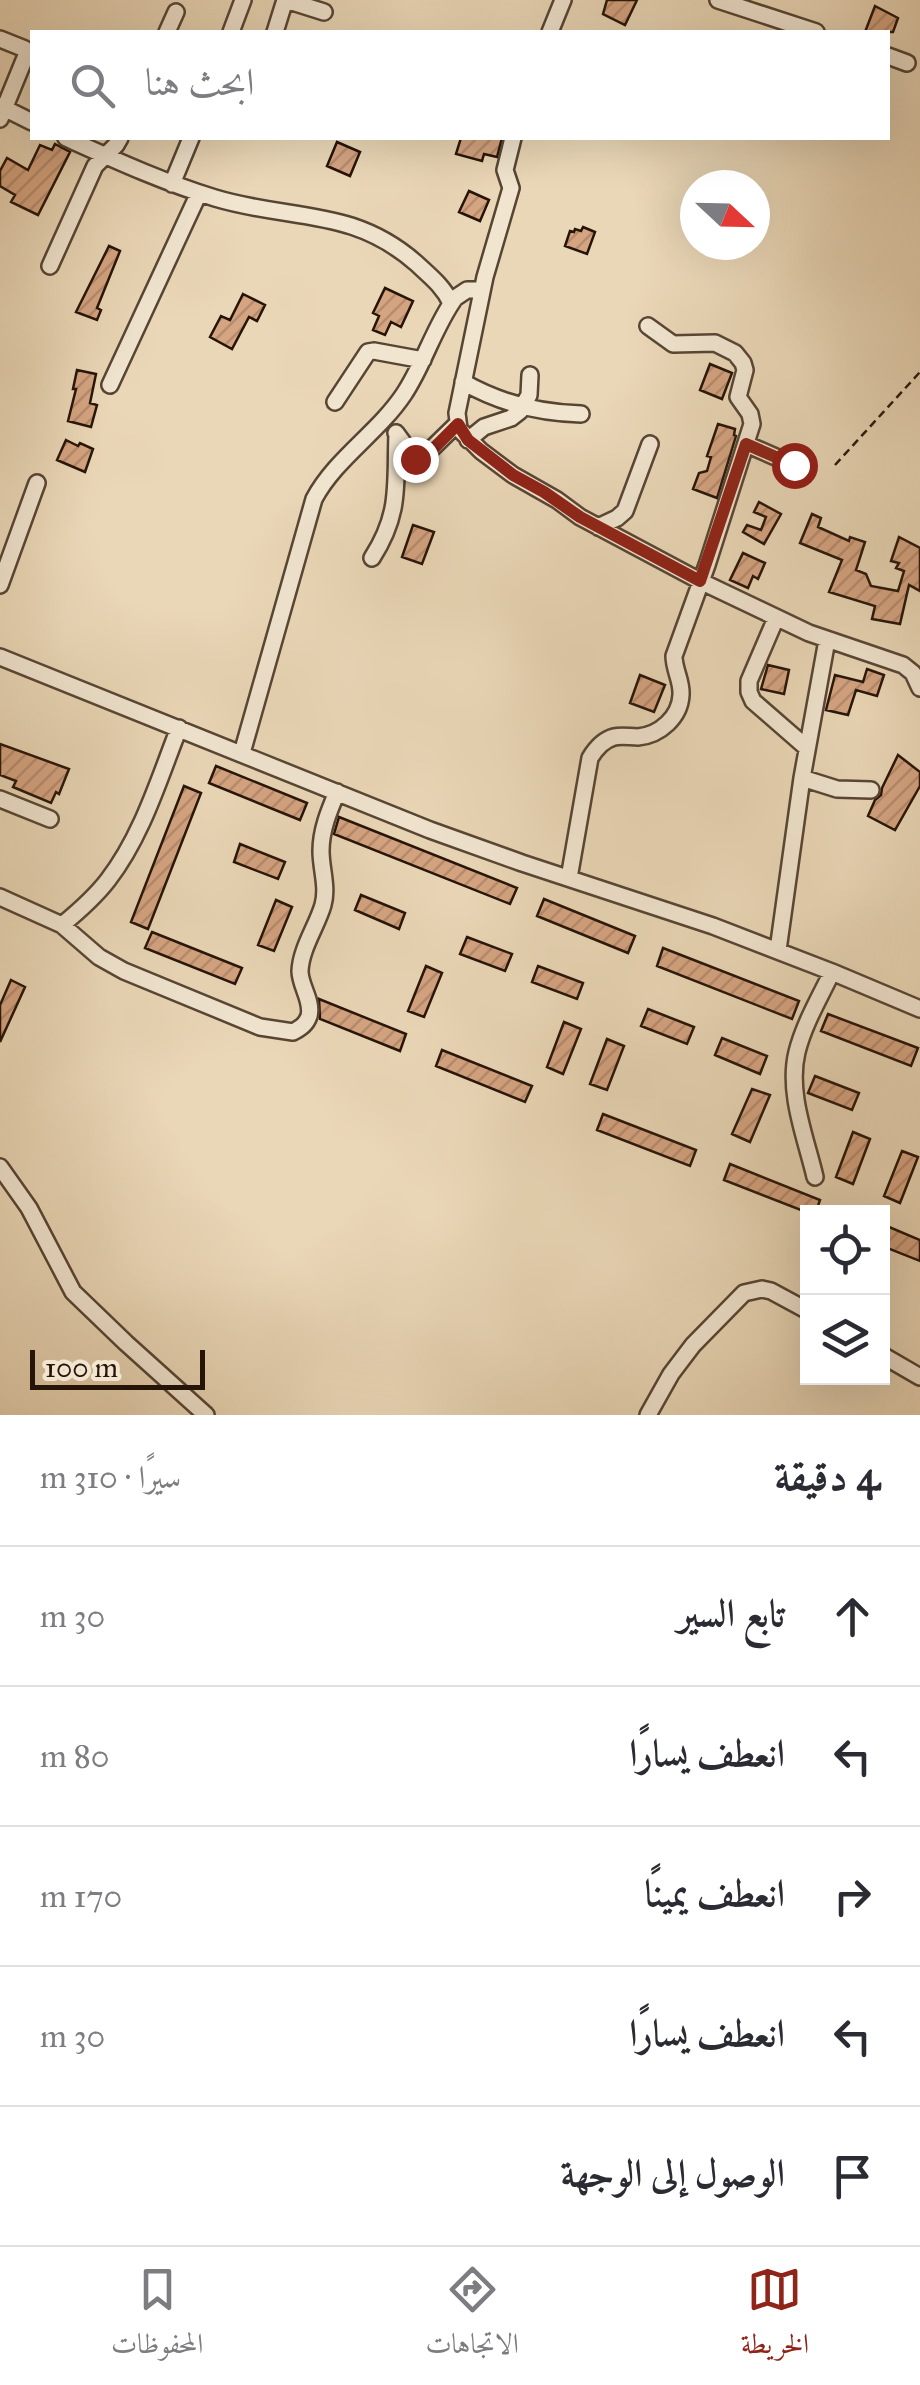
<!DOCTYPE html>
<html lang="ar">
<head>
<meta charset="utf-8">
<style>
  :root { --surface:#fff; --page:#f7f7f7; --text:#2b2b33; --muted:#7c7c81; --line:#e1e1e2; --accent:#8f2418 }
  body { margin:0; font-family:"IM FELL Great Primer",Amiri,serif; background:var(--page); color:var(--text); direction:rtl }
  .controls { position:absolute; right:30px; bottom:30px; display:grid; overflow:hidden; border-radius:0px; box-shadow:0 10px 40px #0002 }
  .controls button { width:90px; height:90px; display:grid; place-items:center; padding:0; border:0; border-bottom:2px solid var(--line); background:var(--surface); color:var(--text); font:50px sans-serif }
  .compass { position:absolute; left:680px; top:170px; width:90px; height:90px; border-radius:50%; background:var(--surface); box-shadow:0 10px 40px #0002; rotate:112deg }
  .scale { position:absolute; left:30px; bottom:25px; width:175px; box-sizing:border-box; padding-left:10px; border:5px solid #261409; border-top:0; font-size:28px; line-height:35px; white-space:nowrap; color:#261409; -webkit-text-stroke:8px #f1e5d0; paint-order:stroke }
  .stop { position:absolute; width:30px; height:30px; margin:-22px; border:8px solid #8f2418; border-radius:50%; background:#fff }
  .stop.end { background:#8f2418; border-color:#fff; box-shadow:0 2px 10px #0008 }
  .list { margin:0; padding:0; list-style:none }
  h2 { display:flex; justify-content:space-between; align-items:center; height:130px; margin:0; padding:0 40px; font-size:42px }
  h2 small { font-size:32px; font-weight:400; color:var(--muted) }
  .list li { display:grid; grid-template-columns:65px 1fr auto; gap:30px; align-items:center; box-sizing:border-box; height:140px; padding:0 40px; border-top:2px solid var(--line) }
  .list b { display:block; font-size:38px; white-space:nowrap }
  .list em { font-size:32px; font-style:normal; color:var(--muted) }
  .icon { flex:none; width:55px; height:55px; fill:none; stroke:currentColor; stroke-width:2; stroke-linecap:round; stroke-linejoin:round }
  .map { position:relative; flex:none; width:920px; height:1415px; overflow:hidden; direction:ltr }
  .search { position:absolute; background:var(--surface); box-shadow:0 10px 40px #0002; left:30px; right:30px; top:30px; height:110px; display:flex; align-items:center; gap:25px; box-sizing:border-box; padding:0 35px; border-radius:0px; color:var(--muted); font-size:38px }
  .sheet { height:830px; background:var(--surface) }
  nav { display:flex; justify-content:space-around; align-items:center; box-sizing:border-box; height:140px; border-top:2px solid var(--line); background:var(--surface); font-size:28px; color:var(--muted) }
  nav a { display:grid; justify-items:center; gap:5px }
  nav .on { color:var(--accent) }
  .map>svg:first-child { display:block }
  .building { fill:url(#building-hatch); stroke:#261409; stroke-width:2.5 }
  .lines { fill:none; stroke-linecap:round; stroke-linejoin:round }
  .minor-casing { stroke:#574534; stroke-width:20 }
  .path { stroke:#261409; stroke-width:2.5; stroke-dasharray:8 5; stroke-linecap:butt }
  .minor { stroke:#f1e5d0; stroke-width:15 }
  .route { stroke:#8f2418; stroke-width:12 }
</style>
</head>
<body>
<div class="map">
<svg width="920" height="1415" viewBox="0 0 920 1415">
  <defs>
    <pattern id="building-hatch" width="6" height="6" patternUnits="userSpaceOnUse" patternTransform="scale(2.5)"><rect width="6" height="6" fill="#d5a481"/><path d="M-1 1l2-2M0 6l6-6M5 7l2-2" fill="none" stroke="#b78c6e"/></pattern>
  </defs>
  <rect width="100%" height="100%" fill="#ead7b7"/>
  <filter id="stains"><feTurbulence type="fractalNoise" baseFrequency=".002" numOctaves="4"/><feColorMatrix values="0 0 0 0 .2 0 0 0 0 .09 0 0 0 0 .02 0 0 0 .5 -.17"/></filter>
  <radialGradient id="worn" r=".72"><stop offset=".6" stop-color="#630" stop-opacity="0"/><stop offset="1" stop-color="#630" stop-opacity=".3"/></radialGradient>
  <path class="building" d="M607,0H637L625,25L603,14Z
    M875,6L898,18L893,32H865Z
    M461,138H502L497,157L484,154L482,161L456,154Z
    M337,142L360,152L350,176L327,166Z
    M55,144L70,152L38,215L11,202L15,195L0,186V171L7,158L28,170L40,145L52,150Z
    M469,191L489,200L480,221L459,212Z
    M583,227L595,232L587,254L565,246L570,231L574,232L575,229L581,231Z
    M109,246L120,251L97,308L101,310L97,320L76,312Z
    M385,288L413,301L401,327L391,322L385,335L373,330L379,316L373,313Z
    M243,294L265,305L257,321L249,317L232,349L210,337L221,316L230,320Z
    M710,364L732,373L722,399L700,390Z
    M77,370L96,374L90,403L97,405L91,427L68,421L76,389H73Z
    M718,424L735,429L734,435L736,436L717,498L693,489L699,473L707,471L711,457L707,456Z
    M66,440L78,446L80,443L93,449L85,472L57,460Z
    M759,502L781,514L764,544L743,532L747,525L761,530L766,517L754,512Z
    M812,514L821,518L818,527L849,541L850,537L865,542L856,570L866,574L871,586L898,591L904,571L896,568L899,563L891,561L899,537L920,548V591L909,585L900,624L872,619L875,606L829,592L842,560L800,543Z
    M413,525L434,532L422,564L402,557Z
    M743,553L765,563L758,579L753,576L748,588L730,580Z
    M768,665L789,670L784,694L761,689Z
    M867,669L884,675L877,696L856,690L848,715L826,710L835,675L863,682Z
    M640,675L665,685L654,712L630,703Z
    M0,744L69,769L59,794L56,792L51,803L13,787L16,781L0,775Z
    M898,755L920,772V786L895,830L868,816L875,800L881,795L882,788Z
    M216,766L307,803L300,820L209,783Z
    M184,786L201,793L148,929L131,922Z
    M339,817L517,888L510,904L334,834Z
    M240,844L285,862L278,879L234,862Z
    M361,895L405,913L399,929L355,910Z
    M544,899L635,936L628,953L537,916Z
    M276,900L292,907L274,951L258,945Z
    M152,932L242,968L235,984L145,948Z
    M467,937L512,954L505,971L460,954Z
    M663,948L799,1001L792,1019L657,966Z
    M426,966L442,973L424,1017L408,1011Z
    M538,966L583,983L577,999L532,982Z
    M11,980L25,987L0,1042V1005Z
    M319,999L406,1034L400,1051L320,1019Z
    M648,1009L694,1027L687,1044L641,1026Z
    M828,1014L918,1048L911,1066L821,1031Z
    M564,1022L581,1029L563,1074L547,1067Z
    M722,1038L767,1056L760,1074L715,1055Z
    M607,1039L624,1046L607,1090L590,1084Z
    M442,1050L532,1086L525,1102L436,1066Z
    M815,1076L859,1093L852,1110L808,1093Z
    M752,1089L770,1095L750,1142L732,1134Z
    M603,1114L696,1150L690,1166L597,1130Z
    M853,1132L870,1139L853,1184L836,1177Z
    M902,1151L918,1157L900,1203L884,1196Z
    M730,1164L820,1200L816,1212H806L724,1180Z
    M882,1224L920,1240V1261L882,1246Z"/>
  <g class="lines">
    <defs>
      <path id="minor" d="M286,0L324,12
        M718,0L816,32
        M167,32L176,12
        M231,32L243,0
        M275,32L285,0
        M550,32L563,0
        M0,39L25,49L27,53L0,119
        M888,56L907,63
        M0,106L32,122
        M66,138C115,160 163,182 215,198C291,221 352,207 416,263C430,276 443,286 451,303
        M513,138L505,170L511,188L485,277L457,413L459,429L481,451L513,475L557,500L580,517L700,581L809,633L903,665L913,673L920,688
        M172,184L191,138
        M50,266L95,166L116,145L120,138
        M463,382C500,403 538,413 581,414
        M110,385L199,193
        M335,402L368,352L374,351L423,360
        M396,433L415,459L419,461L457,424
        M468,440L484,427L511,418L520,411L529,395L530,375
        M746,444L794,465
        M598,527L617,518L625,511L650,444
        M372,558C401,513 395,485 397,434
        M0,585L37,483
        M776,618L749,681V692L753,701L807,748
        M0,657L430,830L522,863L713,926L832,972L920,1009
        M242,753L314,499C336,458 378,433 404,394C424,364 434,327 455,298L467,290H482
        M802,778L837,789L871,790
        M0,799L50,819
        M569,878L590,758C596,748 603,740 614,737C622,735 630,737 638,737C660,735 680,717 681,695C682,681 674,670 674,656L707,565L752,424L750,414L738,397L745,370L743,363L735,353L715,343L673,344L648,326
        M0,897L62,925L99,957L124,971L260,1027L293,1032C300,1028 306,1025 309,1016C313,1001 300,986 300,971C301,948 317,926 323,905C328,887 321,869 321,851C321,830 329,811 337,792
        M62,925C79,911 95,897 108,880C142,836 159,779 179,728
        M778,950L802,778L827,640
        M0,1167L29,1208L73,1292L126,1343L206,1415
        M815,1177C806,1138 787,1093 797,1052C804,1024 820,997 832,972
        M882,1355L920,1377
        M648,1415L671,1374L693,1345L744,1293L762,1289L771,1291L808,1311"/>
    </defs>
    <use href="#minor" class="minor-casing"/>
    <path class="path" d="M835,465L920,372"/>
    <use href="#minor" class="minor"/>
  </g>
  <g class="lines">
    <path class="route" d="M415,459L422,460L458,424L468,440L513,475L544,492L580,517L700,581L746,444L794,465"/>
  </g>
  <rect width="100%" height="100%" filter="url(#stains)"/>
  <rect width="100%" height="100%" fill="url(#worn)"/>
</svg>
<div class="controls">
<button><svg class="icon" aria-label="locate" viewBox="0 0 24 24"><circle cx="12" cy="12" r="6"/><path d="M12 2v4M12 18v4M2 12h4M18 12h4"/></svg></button>
<button><svg class="icon" aria-label="layers" viewBox="0 0 24 24"><path d="M12 4l9 5-9 5-9-5zM3 14l9 5 9-5"/></svg></button>
</div>
<svg class="compass" viewBox="-18 -18 36 36"><path d="M0-13l5 13h-10z" fill="#e53935"/><path d="M0 13l5-13h-10z" fill="#7c7c81"/></svg>
<div class="scale">100 m</div>
<div class="stop" style="left:794px;top:465px"></div>
<div class="stop end" style="left:415px;top:459px"></div>
<div class="search"><svg class="icon" aria-label="search" viewBox="0 0 24 24"><circle cx="10" cy="10" r="6"/><path d="M15 15l6 6"/></svg>ابحث هنا</div>
</div>
<section class="sheet">
<h2>4 دقيقة<small>سيرًا · 310 m</small></h2>
<ul class="list">
<li><svg class="icon" aria-label="ahead" viewBox="0 0 24 24"><path d="M12 20V5M6 11l6-6 6 6"/></svg><div><b>تابع السير</b></div><em>30 m</em></li>
<li><svg class="icon" aria-label="left" viewBox="0 0 24 24"><path d="M17 20v-9H6M10 6l-5 5 5 5"/></svg><div><b>انعطف يسارًا</b></div><em>80 m</em></li>
<li><svg class="icon" aria-label="right" viewBox="0 0 24 24"><path d="M7 20v-9h11M14 6l5 5-5 5"/></svg><div><b>انعطف يمينًا</b></div><em>170 m</em></li>
<li><svg class="icon" aria-label="left" viewBox="0 0 24 24"><path d="M17 20v-9H6M10 6l-5 5 5 5"/></svg><div><b>انعطف يسارًا</b></div><em>30 m</em></li>
<li><svg class="icon" aria-label="arrive" viewBox="0 0 24 24"><path d="M6 21V4h12l-3 4 3 4H6"/></svg><div><b>الوصول إلى الوجهة</b></div></li>
</ul>
</section>
<nav>
<a class="on"><svg class="icon" aria-label="map" viewBox="0 0 24 24"><path d="M3 6l6-2 6 2 6-2v14l-6 2-6-2-6 2zM9 4v14M15 6v14"/></svg>الخريطة</a>
<a><svg class="icon" aria-label="directions" viewBox="0 0 24 24"><path d="M12 3l9 9-9 9-9-9zM9 14v-3h6M13 9l2 2-2 2"/></svg>الاتجاهات</a>
<a><svg class="icon" aria-label="saved" viewBox="0 0 24 24"><path d="M7 4h10v16l-5-4-5 4z"/></svg>المحفوظات</a>
</nav>
</body>
</html>
